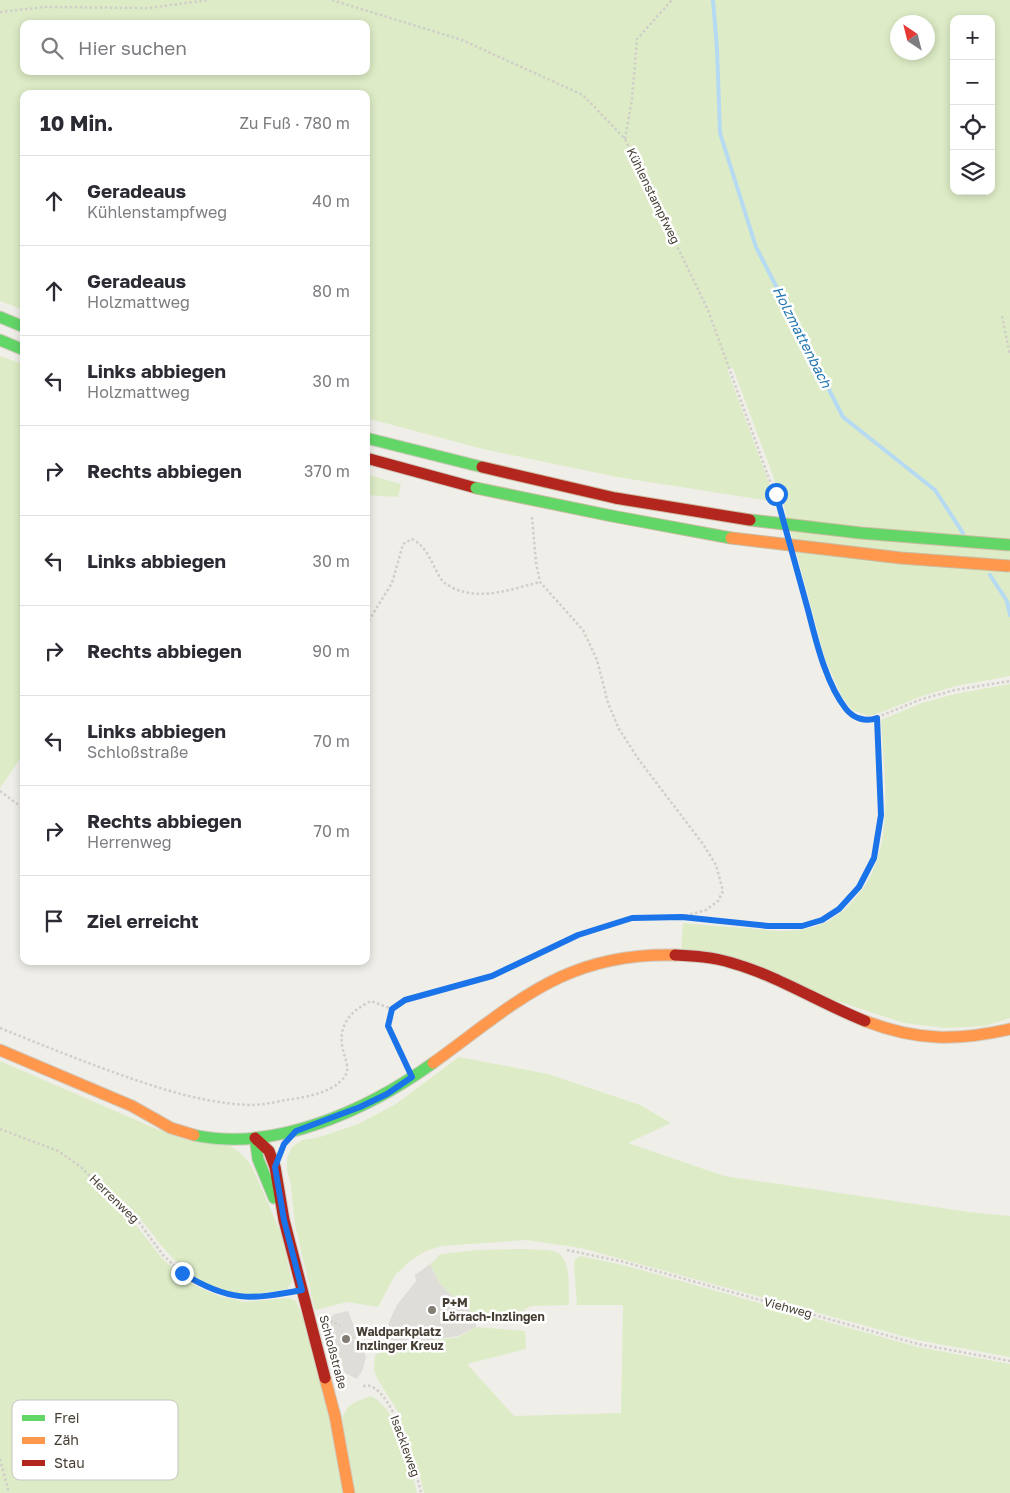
<!DOCTYPE html>
<html lang="de">
<head>
<meta charset="utf-8">
<style>
  :root { --surface:#fff; --page:#f7f7f7; --text:#2b2b33; --muted:#7c7c81; --line:#e1e1e2 }
  body { margin:0; font-family:"Golos Text",sans-serif; background:var(--page); color:var(--text) }
  .controls { position:absolute; right:15px; top:15px; display:grid; overflow:hidden; border-radius:10px; box-shadow:0 2px 8px #0003 }
  .controls button { width:45px; height:45px; display:grid; place-items:center; padding:0; border:0; border-bottom:1px solid var(--line); background:var(--surface); color:var(--text); font:25px sans-serif }
  .compass { position:absolute; left:890px; top:15px; width:45px; height:45px; border-radius:50%; background:var(--surface); box-shadow:0 2px 8px #0003; rotate:325deg }
  .stop { position:absolute; width:15px; height:15px; margin:-11px; border:4px solid #1a73e8; border-radius:50%; background:#fff }
  .stop.end { background:#1a73e8; border-color:#fff; box-shadow:0 1px 5px #0008 }
  .list { margin:0; padding:0; list-style:none }
  h2 { display:flex; justify-content:space-between; align-items:center; height:65px; margin:0; padding:0 20px; font-size:21px }
  h2 small { font-size:16px; font-weight:400; color:var(--muted) }
  .list li { display:grid; grid-template-columns:32px 1fr auto; gap:15px; align-items:center; box-sizing:border-box; height:90px; padding:0 20px; border-top:1px solid var(--line) }
  .list b { display:block; font-size:19px; white-space:nowrap }
  .list p { margin:0; font-size:16px; white-space:nowrap; color:var(--muted) }
  .list em { font-size:16px; font-style:normal; color:var(--muted) }
  .icon { flex:none; width:28px; height:28px; fill:none; stroke:currentColor; stroke-width:2; stroke-linecap:round; stroke-linejoin:round }
  .map { position:relative; flex:none; width:1010px; height:1493px; overflow:hidden }
  .search { position:absolute; background:var(--surface); box-shadow:0 2px 8px #0003; left:20px; top:20px; width:350px; height:55px; display:flex; align-items:center; gap:12px; box-sizing:border-box; padding:0 18px; border-radius:10px; color:var(--muted); font-size:19px }
  .panel { position:absolute; background:var(--surface); box-shadow:0 2px 8px #0003; left:20px; top:90px; width:350px; height:875px; border-radius:10px }
  .map>svg:first-child { display:block }
  .green { fill:#ddecc6; fill-rule:evenodd }
  .parking { fill:#dfddd8 }
  .lines { fill:none; stroke-linecap:round; stroke-linejoin:round }
  .stream { stroke:#b5daf2; stroke-width:4 }
  .fast-casing { stroke:#d0cbbf; stroke-width:13 }
  .slow-casing { stroke:#d0cbbf; stroke-width:13 }
  .jam-casing { stroke:#d0cbbf; stroke-width:13 }
  .path { stroke:#d1cec9; stroke-width:2.5; stroke-dasharray:2.5 2.5; stroke-linecap:butt }
  .fast { stroke:#63d668; stroke-width:11 }
  .slow { stroke:#ff974d; stroke-width:11 }
  .jam { stroke:#b3261e; stroke-width:11 }
  .fast-bridge-casing { stroke:#cabba1; stroke-width:13; stroke-linecap:butt }
  .slow-bridge-casing { stroke:#cabba1; stroke-width:13; stroke-linecap:butt }
  .jam-bridge-casing { stroke:#cabba1; stroke-width:13; stroke-linecap:butt }
  .fast-bridge { stroke:#63d668; stroke-width:11 }
  .slow-bridge { stroke:#ff974d; stroke-width:11 }
  .jam-bridge { stroke:#b3261e; stroke-width:11 }
  .route { stroke:#1a73e8; stroke-width:6 }
  .poi-dot { fill:#827c73; stroke:#fff; stroke-width:2 }
  .labels { text-anchor:middle; stroke-width:5; stroke-linejoin:round; paint-order:stroke }
  .street-label { font-size:12px; fill:#473f34; stroke:#fff }
  .poi-label { font-size:12px; font-weight:bold; fill:#473f34; stroke:#fff; text-anchor:start }
  .water-label { font-size:14px; font-style:italic; fill:#2477b2; stroke:#fff }
  .key { fill:#fff; stroke:#c8c5c2; stroke-width:1 }
  .key-label { font-size:14px; fill:#473f34 }
</style>
</head>
<body>
<div class="map">
<svg width="1010" height="1493" viewBox="0 0 1010 1493">
  <rect width="100%" height="100%" fill="#f0eee8"/>
  <path class="green" d="M0,0H1010V676L956,686L922,696L882,712L869,716L852,710L842,697L825,659L783,503L733,368L727,369L776,502L617,477L483,449L366,418V94H24V310L0,301ZM954,19H991V191H954ZM898,22H928V52H898ZM24,24H366V71H24Z
    M0,356L24,364V753L0,788Z
    M366,474L401,484L398,497L366,495Z
    M1010,684V1018L985,1026L945,1028L904,1023L681,950L683,923C704,925 726,927 747,928C765,930 786,933 804,929C824,926 838,917 852,902C898,855 884,780 881,720L922,703L955,694Z
    M459,1057L548,1074L640,1105L671,1123L628,1143L724,1176L969,1212L1010,1216V1357L917,1340L581,1248L526,1240L442,1246L426,1251L410,1261L395,1275L378,1307L347,1302L315,1310L295,1225L291,1186L287,1170V1158L292,1147L302,1140L320,1137L358,1124L396,1104Z
    M0,1061L159,1130L230,1146L239,1152L248,1161L255,1173L282,1236L292,1282L287,1289C273,1291 258,1295 245,1295C214,1294 185,1273 166,1251C154,1237 145,1222 131,1211L132,1220L160,1256L181,1276L198,1287L219,1296L245,1302L289,1298L296,1301L343,1418C346,1403 358,1401 371,1396C398,1409 411,1465 417,1493H0Z
    M524,1249C533,1250 544,1249 553,1251C573,1256 568,1290 569,1305L531,1306L523,1311L476,1316L451,1295L440,1284L430,1264L441,1254L477,1250Z
    M581,1256L623,1265L918,1347L1010,1364V1493H424L419,1473L397,1410L378,1380L374,1370L375,1355L388,1347L458,1337L476,1327L525,1331L526,1349L467,1364L514,1416L621,1413L623,1305H577L574,1265L575,1259Z"/>
  <path class="parking" d="M430,1264L440,1284L451,1295L476,1316V1327L458,1336L388,1347L389,1322L397,1305L416,1281L415,1275Z
    M348,1311L366,1357L363,1369L357,1379L345,1373L326,1321L335,1314Z"/>
  <g class="lines">
    <path class="stream" d="M713,0L717,49L720,133L756,247L843,417L935,490L963,533
      M990,575L1007,601L1010,615"/>
    <defs>
      <path id="fast" d="M0,317L24,327
        M0,340L24,350
        M366,438L482,467
        M194,1135C275,1153 369,1109 433,1063
        M255,1138L258,1159L274,1198"/>
      <path id="slow" d="M865,1021C917,1041 957,1041 1010,1029
        M0,1050L132,1106L171,1128L194,1135
        M433,1063C516,1003 565,952 675,955
        M325,1378L335,1416L349,1493"/>
      <path id="jam" d="M366,458L476,488
        M675,955C694,956 713,957 732,963C778,976 820,1003 865,1021
        M255,1138L269,1151L275,1167L284,1220L325,1378"/>
    </defs>
    <use href="#fast" class="fast-casing"/>
    <use href="#slow" class="slow-casing"/>
    <use href="#jam" class="jam-casing"/>
    <path class="path" d="M332,0L462,40L583,95L625,139L708,310L779,506
      M0,12L45,7L148,8L208,0
      M625,139L632,99L637,39L672,0
      M1002,316L1010,355
      M532,517L536,563L540,582L583,630L597,660L608,703L619,729L639,760L703,844L716,865L723,891L718,901L706,910L684,916
      M795,564L821,659L839,699L848,711L857,718L868,721L922,699L955,690L1010,681
      M366,625L392,583L403,544L412,539C428,547 432,565 441,579C444,584 449,585 453,588C481,601 512,589 540,582
      M0,791L24,809
      M0,1028C42,1045 84,1062 127,1077C167,1091 209,1104 252,1105C263,1105 275,1102 286,1100C301,1098 319,1095 333,1087C356,1072 345,1064 342,1045C339,1022 353,1010 371,1001L392,1009
      M405,1063L387,1026L392,1009L405,1000L492,976L578,935L632,918L682,917L767,926H802L821,920L839,909L859,887L874,858L881,815L877,718
      M0,1129L58,1151L81,1167L110,1197L138,1221L163,1255L182,1273L200,1284L221,1293L243,1297H267L288,1293
      M567,1250L624,1262L918,1344L1010,1361
      M326,1318L340,1326
      M363,1386C365,1386 368,1385 370,1386C394,1393 416,1470 421,1493
      M0,1459L9,1493"/>
    <use href="#fast" class="fast"/>
    <use href="#slow" class="slow"/>
    <use href="#jam" class="jam"/>
    <defs>
      <path id="fast-bridge" d="M476,488L612,516L731,538
        M750,520L861,533L1010,545"/>
      <path id="slow-bridge" d="M731,538L901,558L1010,566"/>
      <path id="jam-bridge" d="M482,467L615,498L750,520"/>
    </defs>
    <use href="#fast-bridge" class="fast-bridge-casing"/>
    <use href="#slow-bridge" class="slow-bridge-casing"/>
    <use href="#jam-bridge" class="jam-bridge-casing"/>
    <use href="#fast-bridge" class="fast-bridge"/>
    <use href="#slow-bridge" class="slow-bridge"/>
    <use href="#jam-bridge" class="jam-bridge"/>
  </g>
  <g class="lines">
    <path class="route" d="M182,1273C229,1302 250,1300 302,1290L284,1220L275,1167L284,1144L296,1131L360,1107L387,1094L412,1077L388,1026L392,1009L405,1000L492,976L578,935L632,918L682,917L768,926H802L822,920L839,909L859,887L874,858L881,815L877,718C866,722 854,719 846,709C826,684 816,641 808,610C797,571 787,533 776,494"/>
  </g>
  <g class="poi-dot">
    <circle cx="432" cy="1310" r="5"/>
    <circle cx="346" cy="1339" r="5"/>
  </g>
  <g class="labels">
    <g class="street-label">
      <text transform="translate(653 196) rotate(64)" y="4">Kühlenstampfweg</text>
      <text transform="translate(114 1199) rotate(44)" y="4">Herrenweg</text>
      <text transform="translate(788 1308) rotate(15)" y="4">Viehweg</text>
      <text transform="translate(333 1352) rotate(75)" y="4">Schloßstraße</text>
      <text transform="translate(405 1446) rotate(70)" y="4">Isackleweg</text>
    </g>
    <g class="poi-label">
      <text x="442" y="1307">P+M<tspan x="442" dy="14">Lörrach-Inzlingen</tspan></text>
      <text x="356" y="1336">Waldparkplatz<tspan x="356" dy="14">Inzlinger Kreuz</tspan></text>
    </g>
    <g class="water-label">
      <text transform="translate(802 337) rotate(63)" y="5">Holzmattenbach</text>
    </g>
  </g>
  <rect x="12" y="1400" width="166" height="80" rx="8" class="key"/>
  <rect x="22" y="1415" width="23" height="6" fill="#63d668"/>
  <rect x="22" y="1437" width="23" height="7" fill="#ff974d"/>
  <rect x="22" y="1460" width="23" height="6" fill="#b3261e"/>
  <g class="key-label">
    <text x="54" y="1423">Frei</text>
    <text x="54" y="1445">Zäh</text>
    <text x="54" y="1468">Stau</text>
  </g>
</svg>
<div class="controls">
<button>+</button>
<button>−</button>
<button><svg class="icon" aria-label="locate" viewBox="0 0 24 24"><circle cx="12" cy="12" r="6"/><path d="M12 2v4M12 18v4M2 12h4M18 12h4"/></svg></button>
<button><svg class="icon" aria-label="layers" viewBox="0 0 24 24"><path d="M12 4l9 5-9 5-9-5zM3 14l9 5 9-5"/></svg></button>
</div>
<svg class="compass" viewBox="-18 -18 36 36"><path d="M0-13l5 13h-10z" fill="#e53935"/><path d="M0 13l5-13h-10z" fill="#7c7c81"/></svg>
<div class="stop" style="left:776px;top:494px"></div>
<div class="stop end" style="left:182px;top:1273px"></div>
<div class="search"><svg class="icon" aria-label="search" viewBox="0 0 24 24"><circle cx="10" cy="10" r="6"/><path d="M15 15l6 6"/></svg>Hier suchen</div>
<section class="panel">
<h2>10 Min.<small>Zu Fuß · 780 m</small></h2>
<ul class="list">
<li><svg class="icon" aria-label="ahead" viewBox="0 0 24 24"><path d="M12 20V5M6 11l6-6 6 6"/></svg><div><b>Geradeaus</b><p>Kühlenstampfweg</p></div><em>40 m</em></li>
<li><svg class="icon" aria-label="ahead" viewBox="0 0 24 24"><path d="M12 20V5M6 11l6-6 6 6"/></svg><div><b>Geradeaus</b><p>Holzmattweg</p></div><em>80 m</em></li>
<li><svg class="icon" aria-label="left" viewBox="0 0 24 24"><path d="M17 20v-9H6M10 6l-5 5 5 5"/></svg><div><b>Links abbiegen</b><p>Holzmattweg</p></div><em>30 m</em></li>
<li><svg class="icon" aria-label="right" viewBox="0 0 24 24"><path d="M7 20v-9h11M14 6l5 5-5 5"/></svg><div><b>Rechts abbiegen</b></div><em>370 m</em></li>
<li><svg class="icon" aria-label="left" viewBox="0 0 24 24"><path d="M17 20v-9H6M10 6l-5 5 5 5"/></svg><div><b>Links abbiegen</b></div><em>30 m</em></li>
<li><svg class="icon" aria-label="right" viewBox="0 0 24 24"><path d="M7 20v-9h11M14 6l5 5-5 5"/></svg><div><b>Rechts abbiegen</b></div><em>90 m</em></li>
<li><svg class="icon" aria-label="left" viewBox="0 0 24 24"><path d="M17 20v-9H6M10 6l-5 5 5 5"/></svg><div><b>Links abbiegen</b><p>Schloßstraße</p></div><em>70 m</em></li>
<li><svg class="icon" aria-label="right" viewBox="0 0 24 24"><path d="M7 20v-9h11M14 6l5 5-5 5"/></svg><div><b>Rechts abbiegen</b><p>Herrenweg</p></div><em>70 m</em></li>
<li><svg class="icon" aria-label="arrive" viewBox="0 0 24 24"><path d="M6 21V4h12l-3 4 3 4H6"/></svg><div><b>Ziel erreicht</b></div></li>
</ul>
</section>
</div>
</body>
</html>
